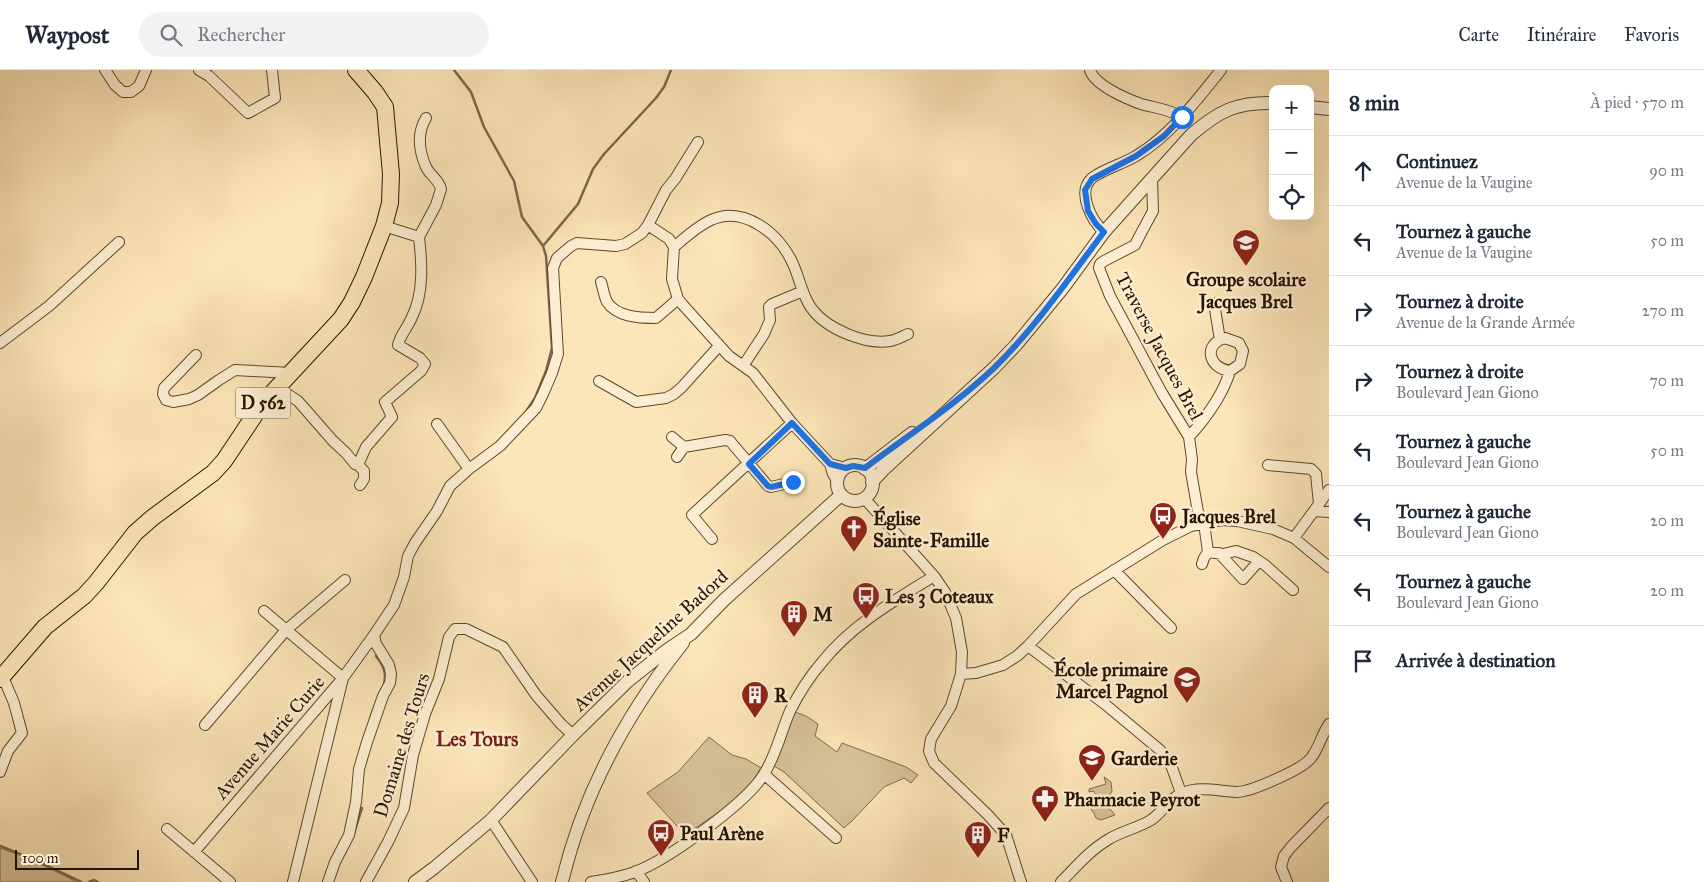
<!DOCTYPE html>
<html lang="fr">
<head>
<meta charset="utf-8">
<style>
  :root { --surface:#fff; --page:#f2f2f3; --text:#1f2937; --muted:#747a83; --line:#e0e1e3 }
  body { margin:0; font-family:"IM FELL Great Primer",serif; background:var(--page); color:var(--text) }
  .controls { position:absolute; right:15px; top:15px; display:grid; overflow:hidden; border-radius:10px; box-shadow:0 5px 20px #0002 }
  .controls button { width:45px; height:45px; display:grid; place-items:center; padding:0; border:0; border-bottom:1px solid var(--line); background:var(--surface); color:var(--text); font:25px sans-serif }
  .scale { position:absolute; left:15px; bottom:12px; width:124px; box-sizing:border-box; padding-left:5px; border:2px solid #261301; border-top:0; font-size:14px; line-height:18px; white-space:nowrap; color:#261301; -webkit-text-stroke:4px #fdeed1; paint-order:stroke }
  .stop { position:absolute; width:15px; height:15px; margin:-11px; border:4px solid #1a73e8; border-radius:50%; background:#fff }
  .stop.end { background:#1a73e8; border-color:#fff; box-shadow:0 1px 5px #0008 }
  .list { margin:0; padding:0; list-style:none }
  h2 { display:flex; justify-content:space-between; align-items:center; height:65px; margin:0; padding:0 20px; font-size:21px }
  h2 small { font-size:16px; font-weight:400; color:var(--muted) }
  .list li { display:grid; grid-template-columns:32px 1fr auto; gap:15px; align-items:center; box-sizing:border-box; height:70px; padding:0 20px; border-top:1px solid var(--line) }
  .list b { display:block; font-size:19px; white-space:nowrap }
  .list p { margin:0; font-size:16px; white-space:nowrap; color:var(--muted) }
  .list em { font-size:16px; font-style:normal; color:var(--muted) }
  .icon { flex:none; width:28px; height:28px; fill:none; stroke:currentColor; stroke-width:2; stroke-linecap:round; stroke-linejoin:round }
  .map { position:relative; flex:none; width:1329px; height:812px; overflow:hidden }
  header { display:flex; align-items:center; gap:30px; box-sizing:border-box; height:70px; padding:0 25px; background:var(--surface); border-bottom:1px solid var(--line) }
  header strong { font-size:24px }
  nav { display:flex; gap:28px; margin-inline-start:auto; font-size:18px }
  .search { width:350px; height:45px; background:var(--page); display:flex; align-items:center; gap:12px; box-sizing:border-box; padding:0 18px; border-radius:28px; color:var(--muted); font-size:19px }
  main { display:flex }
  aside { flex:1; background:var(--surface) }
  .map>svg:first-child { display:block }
  .green { fill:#d8c199; stroke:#7f6a4d }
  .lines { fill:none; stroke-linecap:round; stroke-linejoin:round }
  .stream { stroke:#7b664a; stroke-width:2.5 }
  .minor-casing { stroke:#5c482f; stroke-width:12 }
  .tertiary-casing { stroke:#5c482f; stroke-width:14 }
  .primary-casing { stroke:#261301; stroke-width:18 }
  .minor { stroke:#fdeed1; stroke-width:10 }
  .tertiary { stroke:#fdeed1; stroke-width:12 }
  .primary { stroke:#fce5b8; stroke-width:16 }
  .route { stroke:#1a73e8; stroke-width:6 }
  .labels { text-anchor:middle; stroke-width:5; stroke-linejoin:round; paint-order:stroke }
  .shield { fill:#fdeed1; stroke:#66553f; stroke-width:1 }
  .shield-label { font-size:18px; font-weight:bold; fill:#261301 }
  .poi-label { font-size:19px; font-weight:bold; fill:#261301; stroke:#fdeed1; text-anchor:start }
  .street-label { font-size:19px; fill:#261301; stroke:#fdeed1 }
  .neighbourhood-label { font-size:20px; font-weight:bold; fill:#7a1f14; stroke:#fdeed1 }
</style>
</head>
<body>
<header>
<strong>Waypost</strong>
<div class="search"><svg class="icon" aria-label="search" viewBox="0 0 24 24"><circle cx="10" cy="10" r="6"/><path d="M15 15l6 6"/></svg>Rechercher</div>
<nav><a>Carte</a><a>Itinéraire</a><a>Favoris</a></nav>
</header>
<main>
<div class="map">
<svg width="1329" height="812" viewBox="0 0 1329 812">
  <rect width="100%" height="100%" fill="#fce5b8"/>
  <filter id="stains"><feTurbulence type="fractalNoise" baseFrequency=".004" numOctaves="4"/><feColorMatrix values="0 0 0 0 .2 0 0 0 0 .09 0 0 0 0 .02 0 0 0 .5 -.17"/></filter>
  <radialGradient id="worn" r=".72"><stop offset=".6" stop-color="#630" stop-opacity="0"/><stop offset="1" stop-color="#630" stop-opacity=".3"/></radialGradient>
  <path class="green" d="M795,642L806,646L818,654L815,666L837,682L842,673L906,697L918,705L911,713L904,708L884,717L852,751L844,758L784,702L774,696Z
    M709,667L732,685L746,689L761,698C743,729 714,745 685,765L647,723L678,702Z
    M1104,707L1111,712L1112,721L1110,725C1103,729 1098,728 1093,721L1089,722V719L1106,714Z
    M1094,731L1111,740L1115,745L1101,750L1096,748C1094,741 1089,739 1088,732Z
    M0,778L31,789L77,812H0Z"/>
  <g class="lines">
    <path class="stream" d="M454,0L471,22L484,57L514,111L522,147L543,176L546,186L552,278L546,301L535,328L525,343
      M543,176L578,134L593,99L604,84L656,28L664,17L671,0
      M376,586C383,595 387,602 384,614
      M371,646L376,633
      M354,763L362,738
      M0,776L37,791L81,812
      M89,812L94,810L98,812"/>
    <defs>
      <path id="minor" d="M105,0L115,15L123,22H131L139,16L146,0
        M199,0L209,6L248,43L275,28L272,0
        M1090,0C1094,15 1127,29 1141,34C1155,38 1169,39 1182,47
        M1152,109L1153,141L1139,167L1135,175L1104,191L1100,194L1099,198L1110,226L1162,323L1189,367L1192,389L1191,402L1198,442L1204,453L1208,482L1204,488L1202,494
        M648,155L669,169L674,177L672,209L678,229L683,235L729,286L753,303L792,353L830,394L833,404L837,410
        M1104,162C1092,151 1077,123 1091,109C1099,101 1125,93 1136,86C1171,65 1196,31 1221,0
        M419,167L436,135L441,119C438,108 430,106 426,97C419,81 417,63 426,48
        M674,177C685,168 697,156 711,150C744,135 780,164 793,194C800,209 802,226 812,239C827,259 865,275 890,271C896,270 903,266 908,264
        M601,212C603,218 604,226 607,232C617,247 639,248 656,248L678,229
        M1214,233L1220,270
        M1225,268L1239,273L1243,281L1240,294L1230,301C1208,298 1203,274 1225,268Z
        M0,273L49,236L119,172
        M196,285L164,318L163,324L166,330L173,332L189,329L198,325L219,310L235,300L291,303
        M743,296L764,264L770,250L769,237L772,234L803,221
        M599,311L636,332L666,328L674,324L682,317L719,276
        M278,318L298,331L333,371L346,383L355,394L358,395L364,401V409L360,415
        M437,354L469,399
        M672,367L684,377L725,370L730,371L768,416L771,417L793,412
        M1189,367C1205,349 1223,325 1230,301
        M677,387L684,377
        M830,394L846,398
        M358,395L366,377L392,347L385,332L421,301L425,294L420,288L398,275C400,265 408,257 412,247C424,223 422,193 419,167L384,156
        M1268,395L1311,399L1316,404L1319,434L1294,468
        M864,428L934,506L945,522L956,548L962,582L961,604L951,636L931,669L929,681L934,693L988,745L1006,765L1021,812
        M1319,434L1329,420
        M1314,441L1329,442
        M712,469L692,445L792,353
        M1208,482L1223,484L1236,481L1253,487L1265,495L1293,520
        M1219,483L1243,509L1259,491
        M1114,500L1171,558
        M1028,576L1106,635L1160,680L1171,695L1181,723
        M961,604L976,603L1003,595L1017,586L1028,576L1076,524L1163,470L1191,456L1222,450L1237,451L1273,459L1294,468L1329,497
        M205,655L286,560L345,510
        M0,702L8,681L22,663L14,633L3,607
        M764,704L836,768
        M491,750L532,812
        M167,759L230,812
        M194,782L343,608L264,541
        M636,801L644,812
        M293,812L343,608L374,565
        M328,812L335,792L349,765L356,732L359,699L367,672L383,626L390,613L391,604L389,595L376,574L374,565L394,535L404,507L408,486L415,473L437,441L450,416L469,399L500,376L536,338L543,324L552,303L558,284L553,198L557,188L571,176L577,173L616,176L625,174L642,163L648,155L666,120L675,109L698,72
        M366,812L388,772L404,738L413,685L425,644L439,609L449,567L455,559H466L503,577L536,625L561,654L573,665
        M591,812C605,810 621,807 635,802C667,790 747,733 764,704C776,685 781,662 790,641C799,623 810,606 823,591C853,554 894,531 934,506
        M1061,812C1076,797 1090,780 1109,769C1122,761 1138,758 1151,750C1163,742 1169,728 1183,723C1199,716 1218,721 1236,722C1251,722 1303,699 1311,688C1319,678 1322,664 1329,654
        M1287,812L1281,797L1284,786L1291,777L1329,738"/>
      <path id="tertiary" d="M1310,37L1329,39
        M837 413a18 18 0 1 1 36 0a18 18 0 1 1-36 0Z
        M865,399L912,363
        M872,412L884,399L994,298L1016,275L1063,218L1104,162L1191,65C1219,41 1236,32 1273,33
        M415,812L434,798L491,750L573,665L628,611L667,580L691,564L724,530L841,425
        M562,812C583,724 627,643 683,573"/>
      <path id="primary" d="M0,609L45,557L84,526L96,513L135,463L152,448L213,403L224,391L262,334L341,249L352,232L364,207L384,156L390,133L391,104L385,37L375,22L356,0"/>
    </defs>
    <use href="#minor" class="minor-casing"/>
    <use href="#tertiary" class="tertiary-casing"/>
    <use href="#primary" class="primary-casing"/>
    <use href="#minor" class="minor"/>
    <use href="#tertiary" class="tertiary"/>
    <use href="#primary" class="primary"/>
  </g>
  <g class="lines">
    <path class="route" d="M793,412L771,417L768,416L749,394L792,353L830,394L846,398L853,396L865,398C908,365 954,336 994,298C1036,257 1069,208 1104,162L1096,154L1088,141L1085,120L1092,109L1136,86L1164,66L1182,47"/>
  </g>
  <defs>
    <symbol id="school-pin" viewBox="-11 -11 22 30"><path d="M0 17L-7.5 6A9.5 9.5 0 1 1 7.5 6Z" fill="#8f2418" stroke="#fdeed1"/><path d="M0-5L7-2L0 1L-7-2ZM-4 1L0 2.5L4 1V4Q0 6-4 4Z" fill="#fff"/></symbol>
    <symbol id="bus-pin" viewBox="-11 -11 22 30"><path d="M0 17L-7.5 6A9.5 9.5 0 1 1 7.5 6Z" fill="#8f2418" stroke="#fdeed1"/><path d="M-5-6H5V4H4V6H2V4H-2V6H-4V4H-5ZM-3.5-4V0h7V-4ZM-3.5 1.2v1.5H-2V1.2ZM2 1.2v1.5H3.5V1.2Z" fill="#fff"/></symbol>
    <symbol id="church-pin" viewBox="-11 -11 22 30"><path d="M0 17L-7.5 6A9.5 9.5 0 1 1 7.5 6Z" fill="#8f2418" stroke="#fdeed1"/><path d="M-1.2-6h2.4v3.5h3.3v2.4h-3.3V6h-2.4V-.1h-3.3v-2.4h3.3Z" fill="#fff"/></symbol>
    <symbol id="building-pin" viewBox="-11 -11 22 30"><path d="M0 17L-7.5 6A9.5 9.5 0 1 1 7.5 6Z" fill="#8f2418" stroke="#fdeed1"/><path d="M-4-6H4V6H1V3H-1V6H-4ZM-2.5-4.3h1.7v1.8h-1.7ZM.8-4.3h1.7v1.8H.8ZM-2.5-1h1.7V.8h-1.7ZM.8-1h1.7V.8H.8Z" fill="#fff"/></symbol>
    <symbol id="pharmacy-pin" viewBox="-11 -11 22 30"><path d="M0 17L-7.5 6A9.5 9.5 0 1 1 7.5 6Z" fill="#8f2418" stroke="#fdeed1"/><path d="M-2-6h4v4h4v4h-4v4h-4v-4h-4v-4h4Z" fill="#fff"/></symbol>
  </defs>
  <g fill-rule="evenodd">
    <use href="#school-pin" x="1230" y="157" width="32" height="43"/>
    <use href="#bus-pin" x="1147" y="430" width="32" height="43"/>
    <use href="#church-pin" x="838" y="443" width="32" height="43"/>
    <use href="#bus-pin" x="850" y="510" width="32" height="43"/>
    <use href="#building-pin" x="778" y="528" width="32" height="43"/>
    <use href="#school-pin" x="1171" y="594" width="32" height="43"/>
    <use href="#building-pin" x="739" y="609" width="32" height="43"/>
    <use href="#school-pin" x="1076" y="672" width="32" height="43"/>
    <use href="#pharmacy-pin" x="1029" y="713" width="32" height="43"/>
    <use href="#bus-pin" x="645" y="747" width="32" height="43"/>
    <use href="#building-pin" x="962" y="749" width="32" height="43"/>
  </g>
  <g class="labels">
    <rect class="shield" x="235.5" y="317.5" width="55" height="31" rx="4"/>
    <g class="shield-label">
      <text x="263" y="339">D 562</text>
    </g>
    <g class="poi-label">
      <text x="1246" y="216" text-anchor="middle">Groupe scolaire<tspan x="1246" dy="22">Jacques Brel</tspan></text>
      <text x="1182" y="453">Jacques Brel</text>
      <text x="873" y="455">Église<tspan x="873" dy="22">Sainte-Famille</tspan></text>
      <text x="885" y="533">Les 3 Coteaux</text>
      <text x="813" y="551">M</text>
      <text x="1168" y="606" text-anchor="end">École primaire<tspan x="1168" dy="22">Marcel Pagnol</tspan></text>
      <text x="774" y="632">R</text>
      <text x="1111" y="695">Garderie</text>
      <text x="1064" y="736">Pharmacie Peyrot</text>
      <text x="680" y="770">Paul Arène</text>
      <text x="997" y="772">F</text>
    </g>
    <g class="street-label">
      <text transform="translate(1160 276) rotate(62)" y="7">Traverse Jacques Brel</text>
      <text transform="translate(650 570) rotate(-42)" y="7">Avenue Jacqueline Badord</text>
      <text transform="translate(269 667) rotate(-49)" y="7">Avenue Marie Curie</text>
      <text transform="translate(401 675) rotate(-73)" y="7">Domaine des Tours</text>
    </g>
    <g class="neighbourhood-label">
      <text x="477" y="676">Les Tours</text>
    </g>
  </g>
  <rect width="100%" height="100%" filter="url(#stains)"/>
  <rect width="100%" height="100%" fill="url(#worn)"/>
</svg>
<div class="controls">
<button>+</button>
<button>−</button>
<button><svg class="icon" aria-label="locate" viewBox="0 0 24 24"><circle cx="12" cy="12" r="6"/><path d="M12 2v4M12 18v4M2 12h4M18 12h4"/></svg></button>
</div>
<div class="scale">100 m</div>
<div class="stop" style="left:1182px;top:47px"></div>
<div class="stop end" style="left:793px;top:412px"></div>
</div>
<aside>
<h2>8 min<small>À pied · 570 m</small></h2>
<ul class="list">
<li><svg class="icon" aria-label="ahead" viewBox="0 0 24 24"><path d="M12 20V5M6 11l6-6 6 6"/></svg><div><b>Continuez</b><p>Avenue de la Vaugine</p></div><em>90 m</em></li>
<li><svg class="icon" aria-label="left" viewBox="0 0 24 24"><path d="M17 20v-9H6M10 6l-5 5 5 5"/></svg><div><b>Tournez à gauche</b><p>Avenue de la Vaugine</p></div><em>50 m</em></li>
<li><svg class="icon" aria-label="right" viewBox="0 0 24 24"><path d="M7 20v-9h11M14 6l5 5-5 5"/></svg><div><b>Tournez à droite</b><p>Avenue de la Grande Armée</p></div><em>270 m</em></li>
<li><svg class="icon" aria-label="right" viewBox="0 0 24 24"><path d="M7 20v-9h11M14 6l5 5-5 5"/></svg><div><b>Tournez à droite</b><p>Boulevard Jean Giono</p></div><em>70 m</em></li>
<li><svg class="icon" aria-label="left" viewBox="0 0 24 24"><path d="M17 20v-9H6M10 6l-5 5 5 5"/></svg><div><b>Tournez à gauche</b><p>Boulevard Jean Giono</p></div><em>50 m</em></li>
<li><svg class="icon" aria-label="left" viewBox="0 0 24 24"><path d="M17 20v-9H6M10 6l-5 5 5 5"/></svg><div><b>Tournez à gauche</b><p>Boulevard Jean Giono</p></div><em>20 m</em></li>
<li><svg class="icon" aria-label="left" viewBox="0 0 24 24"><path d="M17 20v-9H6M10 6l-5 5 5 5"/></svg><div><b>Tournez à gauche</b><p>Boulevard Jean Giono</p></div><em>20 m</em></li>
<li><svg class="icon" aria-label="arrive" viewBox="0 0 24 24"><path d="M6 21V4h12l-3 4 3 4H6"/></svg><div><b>Arrivée à destination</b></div></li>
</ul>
</aside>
</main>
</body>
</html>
